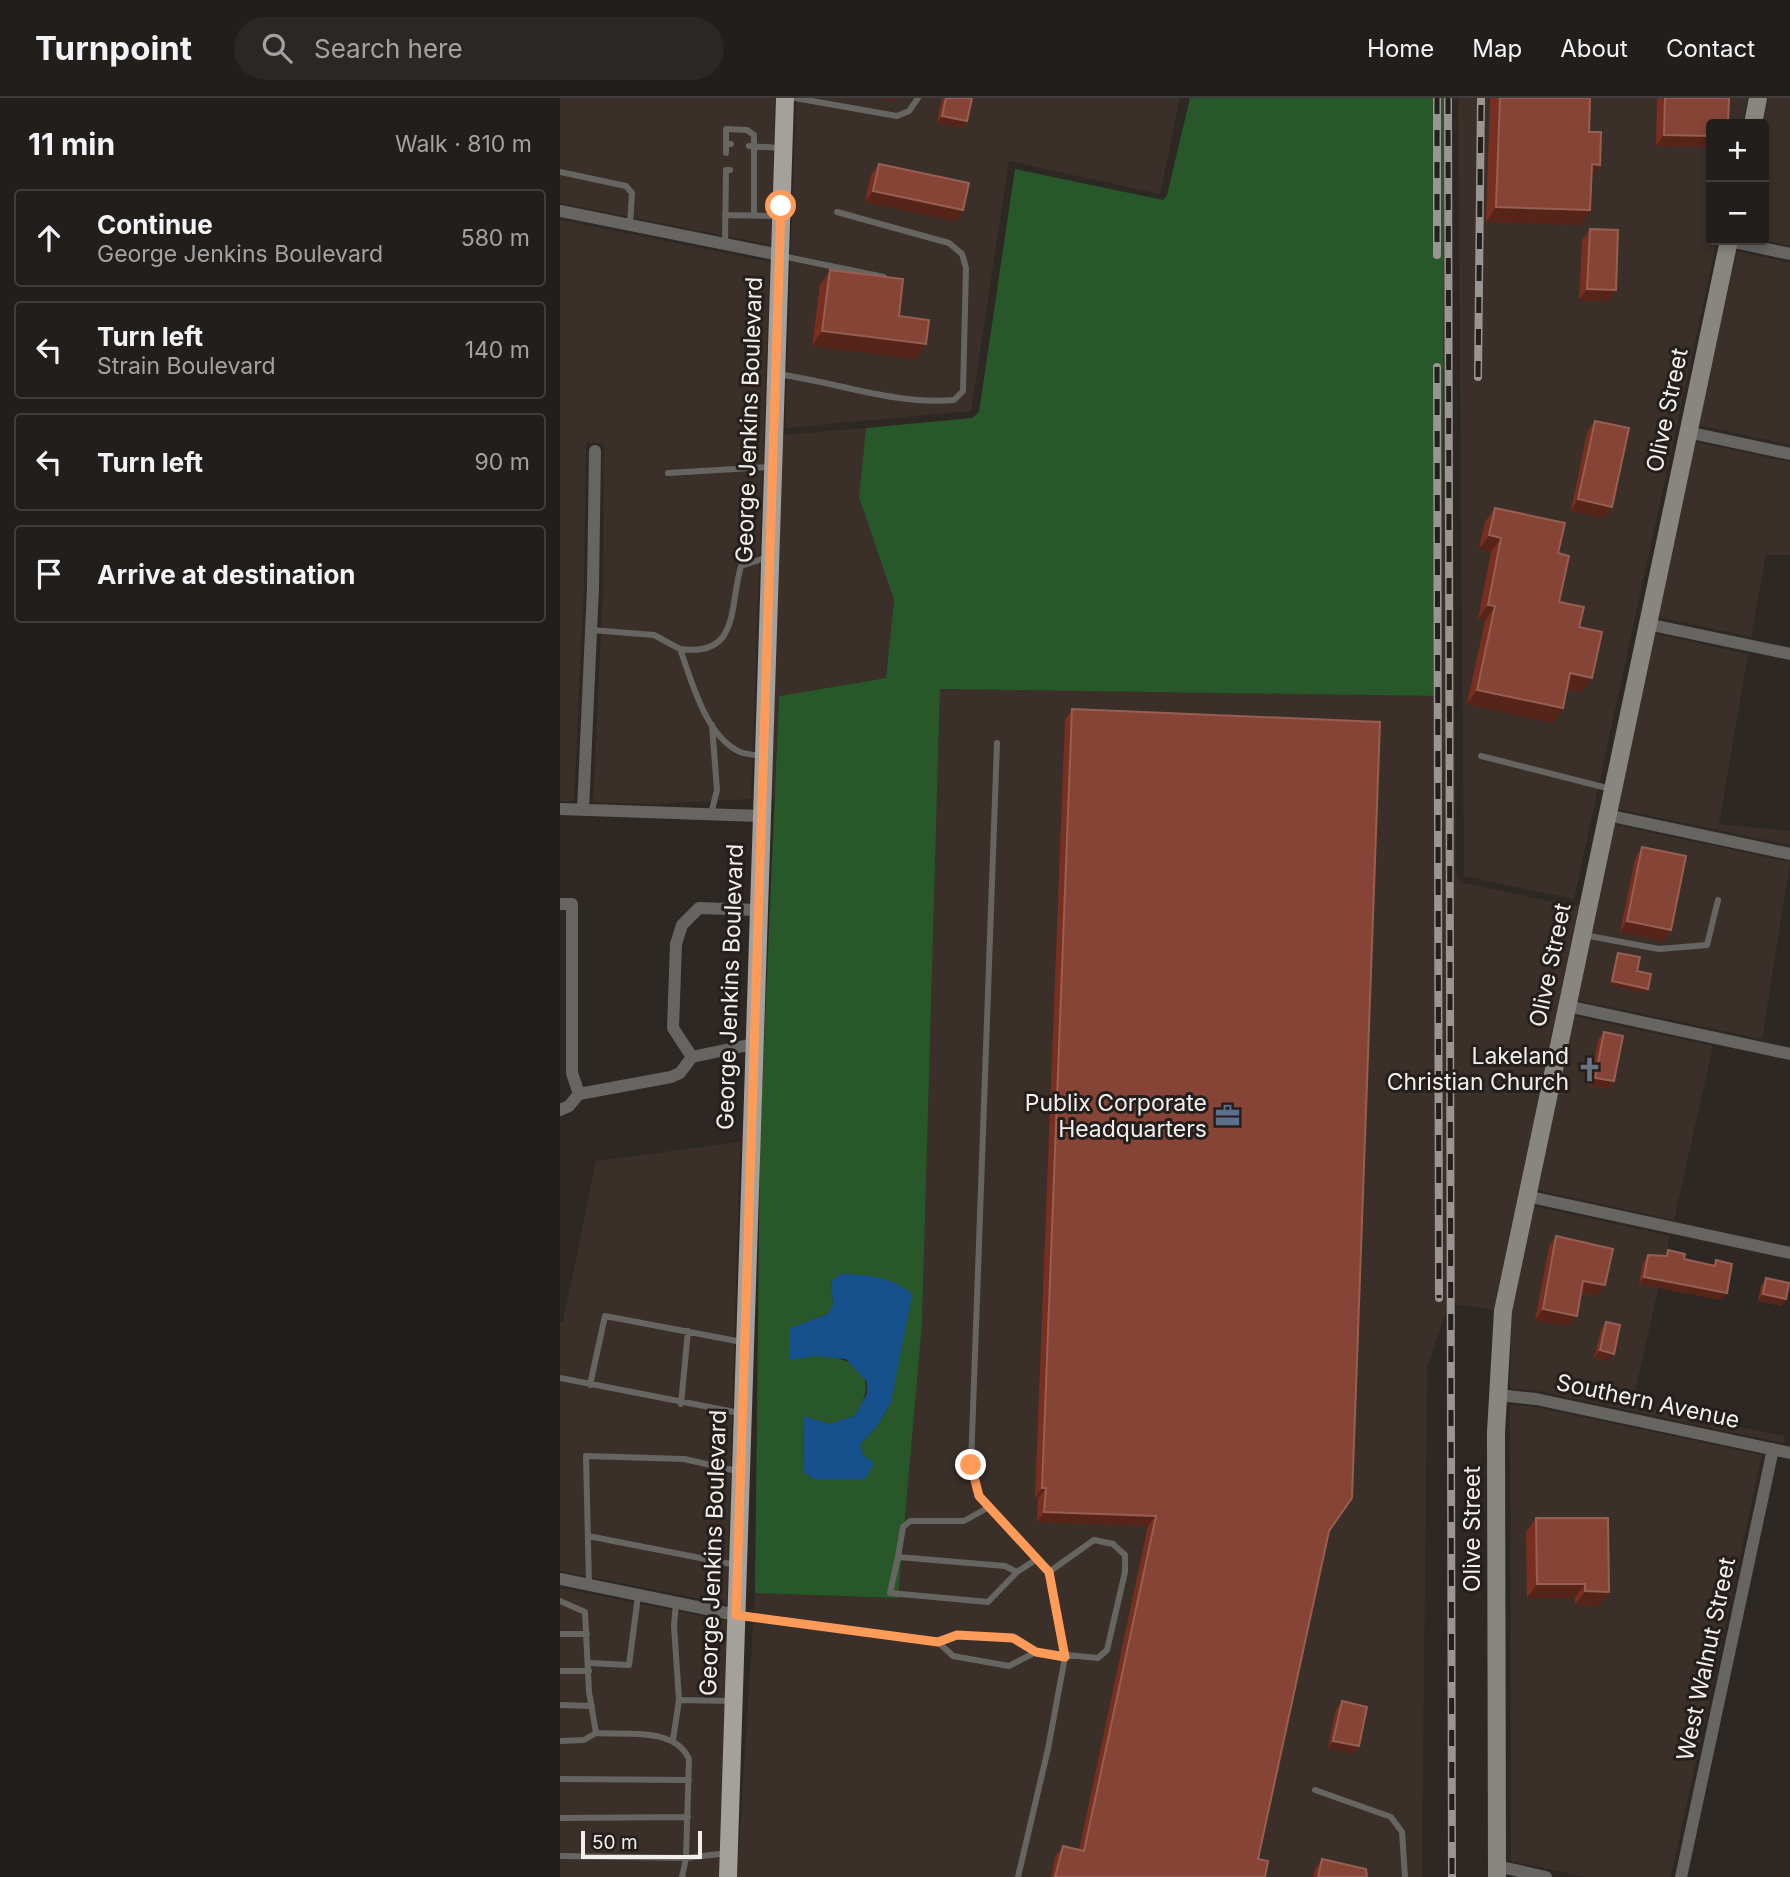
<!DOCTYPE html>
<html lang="en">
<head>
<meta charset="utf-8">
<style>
  :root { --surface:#221e1c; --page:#2a2725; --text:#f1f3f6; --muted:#a2a2a3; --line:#3f3c3b }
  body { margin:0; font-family:Inter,sans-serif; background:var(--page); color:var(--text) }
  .controls { position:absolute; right:21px; top:21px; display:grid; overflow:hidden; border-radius:7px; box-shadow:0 4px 10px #0003 }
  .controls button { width:63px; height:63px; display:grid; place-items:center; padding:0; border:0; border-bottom:2px solid var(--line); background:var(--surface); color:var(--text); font:35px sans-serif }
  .scale { position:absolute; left:21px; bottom:18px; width:121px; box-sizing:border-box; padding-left:7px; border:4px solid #f3efed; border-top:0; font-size:19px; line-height:24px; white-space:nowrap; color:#f3efed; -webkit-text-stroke:5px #241f1c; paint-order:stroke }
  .stop { position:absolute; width:21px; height:21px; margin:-16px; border:5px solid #fe9b59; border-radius:50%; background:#fff }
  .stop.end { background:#fe9b59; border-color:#fff; box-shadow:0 2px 7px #0008 }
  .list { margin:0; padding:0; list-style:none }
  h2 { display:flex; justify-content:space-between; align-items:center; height:91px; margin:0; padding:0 28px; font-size:30px }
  h2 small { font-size:23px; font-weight:400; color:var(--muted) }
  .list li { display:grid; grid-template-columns:46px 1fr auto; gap:21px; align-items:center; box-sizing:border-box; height:98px; margin:0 14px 14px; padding:0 14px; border:2px solid var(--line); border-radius:7px }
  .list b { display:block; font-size:26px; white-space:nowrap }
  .list p { margin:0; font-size:23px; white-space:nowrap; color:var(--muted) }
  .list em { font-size:23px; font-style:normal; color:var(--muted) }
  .icon { flex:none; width:38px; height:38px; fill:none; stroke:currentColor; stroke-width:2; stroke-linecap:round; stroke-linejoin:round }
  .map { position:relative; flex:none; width:1230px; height:1779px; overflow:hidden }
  header { display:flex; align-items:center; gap:42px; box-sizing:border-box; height:98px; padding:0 35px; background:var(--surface); border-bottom:2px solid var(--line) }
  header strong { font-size:33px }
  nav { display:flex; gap:38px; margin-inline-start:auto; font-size:24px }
  .search { width:490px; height:63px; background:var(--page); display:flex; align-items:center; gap:18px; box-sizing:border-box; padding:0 24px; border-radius:38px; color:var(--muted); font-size:26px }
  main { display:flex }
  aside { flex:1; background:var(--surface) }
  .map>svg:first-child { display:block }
  .built { fill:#3b2f29 }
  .green { fill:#285729; fill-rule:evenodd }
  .water { fill:#16518d }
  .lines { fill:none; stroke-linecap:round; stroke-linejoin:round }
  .lane { stroke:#676562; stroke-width:6 }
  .street { stroke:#676562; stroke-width:12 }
  .secondary { stroke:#898682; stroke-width:18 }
  .primary { stroke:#a4a09b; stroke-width:18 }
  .rail-casing { stroke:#9a9593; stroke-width:8 }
  .rail { stroke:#241f1c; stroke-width:5; stroke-dasharray:16; stroke-linecap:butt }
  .wall { fill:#792f1f }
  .shaded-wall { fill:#562418 }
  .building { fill:#864436; stroke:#975f52; stroke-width:2 }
  .route { stroke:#fe9b59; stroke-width:9 }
  .labels { text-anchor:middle; stroke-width:6; stroke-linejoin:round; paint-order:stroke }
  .street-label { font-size:23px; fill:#f3efed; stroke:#241f1c }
  .poi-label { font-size:23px; fill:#f3efed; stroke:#241f1c; text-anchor:end }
</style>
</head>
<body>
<header>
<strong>Turnpoint</strong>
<div class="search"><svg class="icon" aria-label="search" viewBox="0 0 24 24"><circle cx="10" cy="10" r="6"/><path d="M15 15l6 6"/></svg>Search here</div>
<nav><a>Home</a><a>Map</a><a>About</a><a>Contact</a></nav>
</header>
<main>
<aside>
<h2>11 min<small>Walk · 810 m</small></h2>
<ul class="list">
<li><svg class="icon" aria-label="ahead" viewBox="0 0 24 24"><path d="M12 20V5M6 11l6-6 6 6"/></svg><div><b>Continue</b><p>George Jenkins Boulevard</p></div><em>580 m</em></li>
<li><svg class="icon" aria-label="left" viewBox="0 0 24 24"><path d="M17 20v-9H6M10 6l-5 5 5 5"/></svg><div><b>Turn left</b><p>Strain Boulevard</p></div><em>140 m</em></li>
<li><svg class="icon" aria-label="left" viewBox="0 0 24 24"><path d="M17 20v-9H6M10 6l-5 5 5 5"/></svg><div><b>Turn left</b></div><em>90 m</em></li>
<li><svg class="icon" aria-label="arrive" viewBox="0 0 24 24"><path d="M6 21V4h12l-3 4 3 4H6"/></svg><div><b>Arrive at destination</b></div></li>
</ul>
</aside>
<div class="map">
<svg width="1230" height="1779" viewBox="0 0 1230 1779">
  <rect width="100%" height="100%" fill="#2e2825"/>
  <path class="built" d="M0,0H215L211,147L0,105Z
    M236,0H620L600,96L449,63L411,313L225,330Z
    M885,0H890L896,778L903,785L1012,808L1019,807L934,1212L889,1205L867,1270L862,1779H177L195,1495L338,1500L362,1226L380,591L881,597Z
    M898,0H1188L1182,26H1151V142H1157L1014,801L904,778Z
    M1208,0H1230V148L1202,142L1203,26Z
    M0,122L210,164L191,701L91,706L33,704L43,490L44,346L26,344L24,489L14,703H0Z
    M1177,153L1230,165V347L1138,327Z
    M306,330L299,399L334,502L326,580L219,598L214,700H210L223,337Z
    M1135,344L1230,364V457H1206L1191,539L1098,519Z
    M1095,536L1188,556L1159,726L1230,733V747L1058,711Z
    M1055,727L1230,764L1202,941L1017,902Z
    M1014,918L1153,948L1114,1122L977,1092Z
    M180,1044L167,1506L0,1473V1224H3L36,1063Z
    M973,1108L1110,1138L1072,1307L1225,1338L1224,1345L978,1293L950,1290L952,1215Z
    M950,1307L975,1309L1202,1357L1111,1779H1025L951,1763Z
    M0,1490L167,1523L159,1779H0Z"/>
  <path class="green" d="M630,0H885L881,598L380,591L362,1226L338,1500L195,1495L200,1041L219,598L326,580L334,502L299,399L306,330L412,320L419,314L455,71L603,102L607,97ZM271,1183L331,1304L319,1325L300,1347L305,1381H253L244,1374L243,1319L269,1326L295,1318C321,1279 297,1258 255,1258L230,1230L268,1216L273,1206Z"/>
  <path class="water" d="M281,1176C309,1177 330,1178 352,1196L331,1304L319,1325L300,1347L303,1357L314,1365L305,1381H253L244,1374L243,1318L269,1326L295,1318L307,1296V1284L286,1261L255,1258L230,1262V1230L268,1216L273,1206L271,1183Z"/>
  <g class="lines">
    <path class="lane" d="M235,0L337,18L349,13L358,0
      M166,46V31L187,32L194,37V117
      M189,48L222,50
      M166,55V46H171
      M0,74L66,88L72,95L70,127
      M165,117L219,118
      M165,146L166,72H170
      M222,158L324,179
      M217,276C276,284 334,307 394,302L403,293L406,170L402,156L389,145L277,114
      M108,375L210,369
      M31,532L94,537L120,551C132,583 145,638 180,654C186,656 195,657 202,658
      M120,551C180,559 169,510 181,468L208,459
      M437,645L411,1367L419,1398L489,1474L505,1559L488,1651L458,1779
      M921,658L1051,691
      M151,716L157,692L152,627
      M1024,837L1099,851L1147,847L1158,802
      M0,1280L180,1315
      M30,1287L45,1218L182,1244
      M121,1306L128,1233
      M28,1438L176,1467
      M338,1459L343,1429L350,1423H404L429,1409
      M457,1474L445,1468L338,1459L330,1495L428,1504L457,1474L477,1461
      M29,1487L26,1358L124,1361L177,1373
      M0,1503L25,1514L29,1594L36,1635C66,1637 115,1629 129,1661L126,1760L0,1758
      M116,1505L114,1528L119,1602
      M178,1517L378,1544L397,1537L453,1540L476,1554L538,1560L547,1552L565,1474V1457L553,1446L534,1442L489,1474
      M0,1536H27
      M378,1544L393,1558L449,1568L476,1554
      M29,1565L69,1567L78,1498
      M0,1573H29
      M0,1607L32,1608
      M113,1642L119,1602L171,1603
      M0,1643L24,1642L36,1635
      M0,1681L129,1682
      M755,1692L831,1719L842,1734L845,1779
      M0,1720L128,1719
      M122,1779L126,1760L167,1755"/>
    <path class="street" d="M0,113L220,157
      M1169,143L1230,156
      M1127,334L1230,356
      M1087,526L1230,556
      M0,711L200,718
      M23,712L33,489L35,353
      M1047,717L1230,756
      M0,806H12V975L19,996
      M1007,908L1230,956
      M132,959L113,930L116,846L122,827L139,810L197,812
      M0,1012L9,1008L19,996L111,979L120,975L132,959L193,946
      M966,1098L1230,1155
      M938,1297L976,1301L1230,1355
      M0,1481L176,1517
      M937,1768L986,1779
      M1121,1779L1213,1351"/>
    <path class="secondary" d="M1193,26L1198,0
      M937,1779L936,1334L943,1213L1169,142"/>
    <path class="primary" d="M168,1779L225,0"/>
    <defs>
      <path id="rail" d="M877,0V157
        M888,0L892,1779
        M877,269L879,1200
        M918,279L921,0"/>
    </defs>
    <use href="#rail" class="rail-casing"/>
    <use href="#rail" class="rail"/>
  </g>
  <path class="wall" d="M382,0H412L407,23L402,30L377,25Z
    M930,0H1030L1029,34L1031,79L1030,112L1020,127L926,124Z
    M1097,0H1169L1151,26V49L1096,48Z
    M319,66L396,123L305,104L311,77Z
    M1030,131L1048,203L1019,202L1022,142Z
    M270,172L339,218L366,246L356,261L252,248L260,187Z
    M1035,323L1045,420L1011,413L1027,334Z
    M935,410L998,455L999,504L1019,529L1032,580L1021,594L1007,591L1003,610L993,625L907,606L925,523L918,521L931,454L919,451L925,424Z
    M512,611L769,1433L698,1761L705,1779H491L495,1759L503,1748L519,1752L588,1428L477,1424L478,1400H475L505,622Z
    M1082,749L1111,832L1103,843L1060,834L1075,761Z
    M1058,855L1077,873L1088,891L1085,895L1050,887L1056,858Z
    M1044,934L1054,983L1049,991L1029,987L1038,942Z
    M996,1138L1037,1198L1021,1195L1009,1228L975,1222L989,1149Z
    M1108,1152L1124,1161L1153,1168L1156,1162L1167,1195L1161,1202L1079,1186L1083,1165L1088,1157L1105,1158Z
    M1206,1180L1226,1201L1221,1208L1198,1203L1201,1188Z
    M1046,1224L1049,1263L1034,1260L1041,1232Z
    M976,1420L1049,1494L1039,1508L1015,1507V1500H967L966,1434Z
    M782,1603L799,1648L793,1656L768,1650L776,1611Z
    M762,1761L807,1779H753L755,1771Z"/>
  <path class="shaded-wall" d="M320,0H336L334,3Z
    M382,18L407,23L402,30L377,25Z
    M1104,37L1151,38V49L1096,48Z
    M1032,66L1040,67L1030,82Z
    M313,93L403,112L396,123L305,104Z
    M936,109L1030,112L1020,127L926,124Z
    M1027,191L1056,192L1048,203L1019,202Z
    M262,233L366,246L356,261L252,248Z
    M1018,401L1052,409L1045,420L1011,413Z
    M929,437L941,440L931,454L919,451Z
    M928,507L935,508L925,523L918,521Z
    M1010,575L1032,580L1021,594L1000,589Z
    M917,592L1003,610L993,625L907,606Z
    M1067,823L1111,832L1103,843L1060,834Z
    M1052,883L1088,891L1085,895L1050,887Z
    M1035,980L1054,983L1049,991L1029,987Z
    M1084,1179L1167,1195L1161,1202L1079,1186Z
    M1023,1183L1045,1187L1037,1198L1016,1193Z
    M1203,1196L1226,1201L1221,1208L1198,1203Z
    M983,1211L1017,1218L1009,1228L975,1222Z
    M1040,1252L1054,1256L1049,1263L1034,1260Z
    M482,1390H486L478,1400H475Z
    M484,1414L596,1418L588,1428L477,1424Z
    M977,1486H1025L1015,1500H967Z
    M1025,1493L1049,1494L1039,1508L1015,1507Z
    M773,1643L799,1648L793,1656L768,1650Z"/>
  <path class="building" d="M386,0H412L407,23L382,18Z
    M940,0H1030L1029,34H1041L1040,67L1032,66L1030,112L936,109Z
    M1105,0H1169L1168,26H1151V38L1104,37Z
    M319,66L409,85L403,112L313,93Z
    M1030,131L1058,132L1056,192L1027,191Z
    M270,172L343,181L339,218L369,222L366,246L262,233Z
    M1035,323L1069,330L1052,409L1018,401Z
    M935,410L1005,425L998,455L1009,458L999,504L1024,509L1019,529L1042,534L1032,580L1010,575L1003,610L917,592L935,508L928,507L941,440L929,437Z
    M512,611L820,624L792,1400L769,1433L698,1761L708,1763L705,1779H495L503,1748L524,1753L596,1418L484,1414L486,1390H482Z
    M1082,749L1126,758L1111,832L1067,823Z
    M1058,855L1080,859L1077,873L1091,876L1088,891L1052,883Z
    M1044,934L1063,938L1054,983L1035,980Z
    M996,1138L1053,1151L1045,1187L1023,1183L1017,1218L983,1211Z
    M1108,1152L1125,1156L1124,1161L1155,1168L1156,1162L1172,1166L1167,1195L1084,1179L1088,1157L1107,1158Z
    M1206,1180L1229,1185L1226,1201L1203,1196Z
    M1046,1224L1060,1227L1054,1256L1040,1252Z
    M976,1420H1048L1049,1494L1025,1493V1486H977Z
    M782,1603L807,1609L799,1648L773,1643Z
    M762,1761L806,1771L807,1779H758Z"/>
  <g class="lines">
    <path class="route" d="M221,108L176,1517L378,1544L397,1537L453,1540L476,1554L505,1559L489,1474L419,1398L411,1367"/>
  </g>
  <defs>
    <symbol id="church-bare" viewBox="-9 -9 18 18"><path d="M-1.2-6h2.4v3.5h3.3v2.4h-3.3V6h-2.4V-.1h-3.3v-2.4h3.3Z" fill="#6b7280" stroke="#241f1c" stroke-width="2.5" paint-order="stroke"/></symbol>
    <symbol id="office-bare" viewBox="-9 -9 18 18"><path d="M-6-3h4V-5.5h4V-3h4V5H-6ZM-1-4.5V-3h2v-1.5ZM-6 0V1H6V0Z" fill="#5c6f8a" stroke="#241f1c" stroke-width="2.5" paint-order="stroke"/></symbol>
  </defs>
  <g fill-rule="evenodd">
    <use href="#church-bare" x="1012" y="954" width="35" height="35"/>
    <use href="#office-bare" x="650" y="1000" width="35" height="35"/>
  </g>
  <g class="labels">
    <g class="street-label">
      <text transform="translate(1107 312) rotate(-78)" y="8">Olive Street</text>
      <text transform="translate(189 322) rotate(-88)" y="8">George Jenkins Boulevard</text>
      <text transform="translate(990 867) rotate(-78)" y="8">Olive Street</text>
      <text transform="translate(170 889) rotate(-88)" y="8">George Jenkins Boulevard</text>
      <text transform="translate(1088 1303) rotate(12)" y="8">Southern Avenue</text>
      <text transform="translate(912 1431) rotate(-90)" y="8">Olive Street</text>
      <text transform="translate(153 1455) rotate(-88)" y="8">George Jenkins Boulevard</text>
      <text transform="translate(1146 1561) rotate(-78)" y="8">West Walnut Street</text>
    </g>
    <g class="poi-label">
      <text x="1009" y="966">Lakeland<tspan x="1009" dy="26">Christian Church</tspan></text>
      <text x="647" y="1013">Publix Corporate<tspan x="647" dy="26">Headquarters</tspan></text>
    </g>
  </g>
</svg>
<div class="controls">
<button>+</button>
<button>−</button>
</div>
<div class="scale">50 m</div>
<div class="stop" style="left:221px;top:108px"></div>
<div class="stop end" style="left:411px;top:1367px"></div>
</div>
</main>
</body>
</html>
